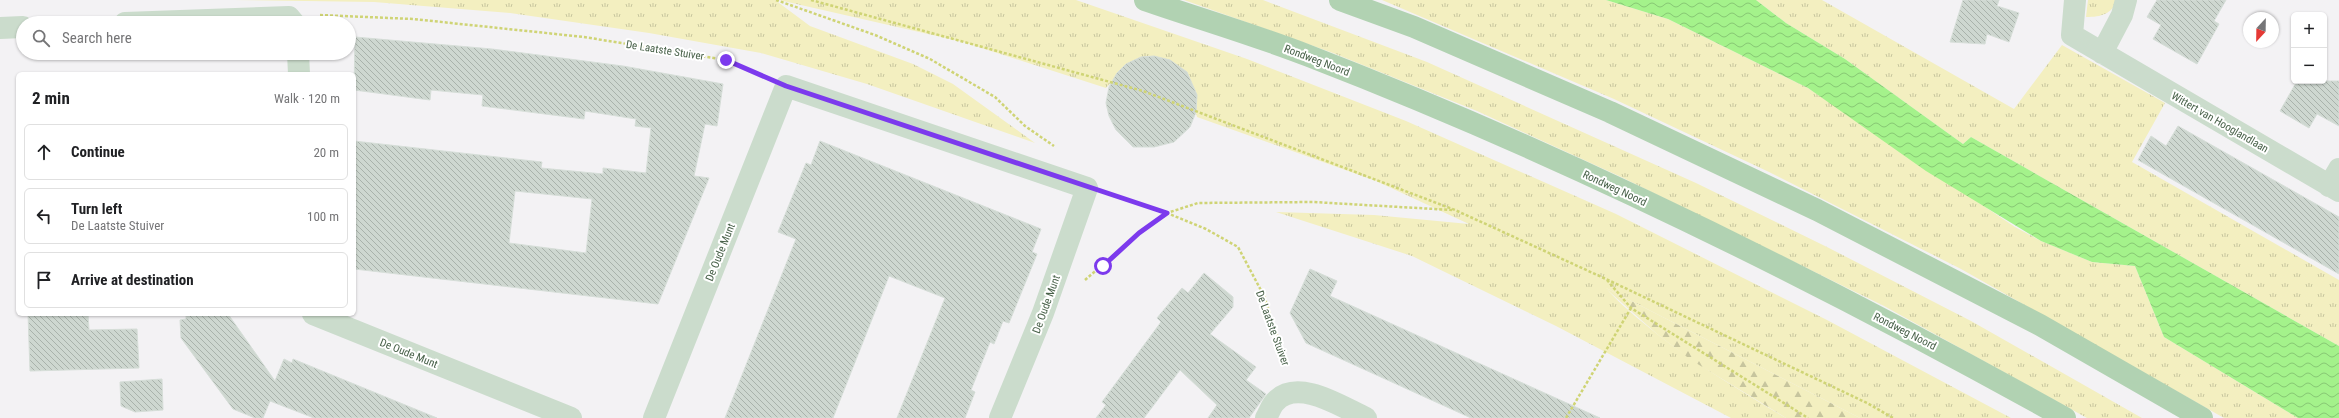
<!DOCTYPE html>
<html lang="en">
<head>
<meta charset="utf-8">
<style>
  :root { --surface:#fff; --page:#f2f2f2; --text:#202124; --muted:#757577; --line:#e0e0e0 }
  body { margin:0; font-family:"Roboto Condensed",sans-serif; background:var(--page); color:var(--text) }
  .controls { position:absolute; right:12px; top:12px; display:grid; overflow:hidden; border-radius:6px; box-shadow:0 1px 3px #0004 }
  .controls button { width:36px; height:36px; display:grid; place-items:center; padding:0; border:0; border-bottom:1px solid var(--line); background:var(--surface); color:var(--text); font:20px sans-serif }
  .compass { position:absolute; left:2243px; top:12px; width:36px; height:36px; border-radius:50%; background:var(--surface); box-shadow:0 1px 3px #0004; rotate:202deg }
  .stop { position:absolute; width:12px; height:12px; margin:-9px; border:3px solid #7c3aed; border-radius:50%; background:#fff }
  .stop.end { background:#7c3aed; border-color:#fff; box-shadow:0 1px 4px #0008 }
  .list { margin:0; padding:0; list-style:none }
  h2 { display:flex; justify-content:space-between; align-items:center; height:52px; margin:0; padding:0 16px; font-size:17px }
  h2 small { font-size:13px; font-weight:400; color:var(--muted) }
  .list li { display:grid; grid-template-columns:26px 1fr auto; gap:12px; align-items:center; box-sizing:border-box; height:56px; margin:0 8px 8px; padding:0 8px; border:1px solid var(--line); border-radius:6px }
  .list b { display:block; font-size:15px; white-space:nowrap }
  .list p { margin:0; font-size:13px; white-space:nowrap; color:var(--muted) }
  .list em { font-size:13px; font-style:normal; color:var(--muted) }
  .icon { flex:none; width:22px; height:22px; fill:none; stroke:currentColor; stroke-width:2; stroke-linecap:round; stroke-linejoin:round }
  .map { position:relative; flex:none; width:2339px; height:418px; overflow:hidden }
  .search { position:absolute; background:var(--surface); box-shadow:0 1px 3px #0004; left:16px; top:16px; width:340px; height:44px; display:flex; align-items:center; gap:10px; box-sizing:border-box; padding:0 14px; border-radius:22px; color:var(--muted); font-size:15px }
  .panel { position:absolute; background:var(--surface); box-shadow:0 1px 3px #0004; left:16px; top:72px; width:340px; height:244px; border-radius:6px }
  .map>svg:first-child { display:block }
  .grass { fill:url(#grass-tufts) }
  .forest { fill:url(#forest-firs) }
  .water { fill:url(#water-waves) }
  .building { fill:url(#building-back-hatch); stroke:#d6ded8; fill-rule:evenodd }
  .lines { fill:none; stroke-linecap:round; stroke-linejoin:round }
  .path { stroke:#cfd475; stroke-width:2.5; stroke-dasharray:3 2; stroke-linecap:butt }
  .street { stroke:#cbdccc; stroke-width:22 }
  .primary { stroke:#b1d2b2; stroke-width:22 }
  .route { stroke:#7c3aed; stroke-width:5 }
  .labels { text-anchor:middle; stroke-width:4; stroke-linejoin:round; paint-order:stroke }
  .street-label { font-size:11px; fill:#486149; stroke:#fff }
</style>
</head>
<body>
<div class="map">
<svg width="2339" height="418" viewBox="0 0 2339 418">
  <defs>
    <pattern id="grass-tufts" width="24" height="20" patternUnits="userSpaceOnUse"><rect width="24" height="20" fill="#f3efc0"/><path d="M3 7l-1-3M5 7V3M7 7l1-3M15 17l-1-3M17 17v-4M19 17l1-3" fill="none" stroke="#c7c59e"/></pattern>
    <pattern id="forest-firs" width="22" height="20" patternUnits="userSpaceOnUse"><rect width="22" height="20" fill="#f3efc0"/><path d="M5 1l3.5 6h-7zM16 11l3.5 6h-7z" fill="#c7c59e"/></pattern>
    <pattern id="water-waves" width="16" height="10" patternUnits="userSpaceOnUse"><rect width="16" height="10" fill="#a4f28b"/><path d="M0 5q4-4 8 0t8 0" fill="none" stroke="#88c774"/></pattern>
    <pattern id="building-back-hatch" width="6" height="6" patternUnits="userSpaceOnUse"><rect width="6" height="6" fill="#ced7d0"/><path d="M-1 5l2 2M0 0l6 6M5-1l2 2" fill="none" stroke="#a9b2ab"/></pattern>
  </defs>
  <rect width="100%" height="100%" fill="#f3f2f4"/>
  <path class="grass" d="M233,0H775L810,26L913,64L953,84L1035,143L867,84L761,53L649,33L510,13L374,2Z
    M779,0H1076L1247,59L1406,121L1616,214L1827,320L2011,418H1860L1606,288C1616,300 1629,311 1641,321C1686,359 1736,388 1786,418H1731L1556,326L1412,256L1276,212L1374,215L1469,224L1376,181L1197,117L1193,100L1115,78L1106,88L963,42Z
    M1184,0H1263L1427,62L1696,183L1827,247L1971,321L2142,418H2087L1884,306L1619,176L1477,111L1333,53Z
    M1382,0H1606L1668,19L1808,88L2015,227L2041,241L2092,262L2135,266L2164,337L2298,418H2224L1961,269L1769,172L1614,99Z
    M1756,0H1822L2014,109L2062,45L2165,103L2132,162L2339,280V346L1971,137L1963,144L1845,59L1786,23Z
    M2088,0H2118C2111,14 2102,17 2086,17Z"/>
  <path class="forest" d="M1604,287L1860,418H1786L1691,360L1657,334Z"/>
  <path class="water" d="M1606,0H1756L1786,23L1845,59L1963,144L1971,137L2339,346V418H2298L2164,337L2135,266L2092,262L2041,241L1926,171L1808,88L1668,19Z"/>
  <path class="building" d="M1963,0H1999L1997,6L2019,13L2009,42L1987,34L1985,44L1950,42Z
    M2157,0H2226L2214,21L2219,24L2197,64L2153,39L2161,25L2147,17Z
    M355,37L492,49L623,66L723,84L717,126L705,124L694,176L709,178L658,304L354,269V141L542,162L541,168L603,174V168L646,173L651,128L635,126L636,119L585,111L584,119L482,106L483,95L431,90L430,100L354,90ZM515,191L592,199L586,253L509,243Z
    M1154,56L1170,60L1187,72L1197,95L1196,112L1190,127L1174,142L1154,147H1133L1116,130L1109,116L1106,103L1109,87L1117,73L1126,64L1141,57Z
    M2297,81H2339V126L2317,114L2309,128L2280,111Z
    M2178,126L2339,217V274L2138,160L2151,136L2166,146Z
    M820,141L1041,229L1032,252L1037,254L1009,323L1003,321L994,344L990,342L971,390L975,392L965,418H897L945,298L889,276L833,418H725L796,239L778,232L806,163L811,165Z
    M1310,269L1337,281L1330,296L1600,418H1471L1306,343L1290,313Z
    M1204,273L1233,297V307L1210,334L1256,367L1246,380L1266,394L1249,418H1208L1217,405L1180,370L1144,418H1096L1106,405L1102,402L1161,322L1157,318L1182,288L1188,293Z
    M28,314H88L89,330L137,329L139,368L30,371Z
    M186,314H228L275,381L284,359L292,363L293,359L437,418H314L270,401L263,418H255L233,409L181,338L180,320L186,319Z
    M162,379L163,410L135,412L121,406L120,382Z"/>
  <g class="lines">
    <path class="path" d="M776,0L875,35L930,59L995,97L1025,126L1054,146
      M811,0L1143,91L1455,210L1606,279L1867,403L1893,418
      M320,15L413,19L584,37L726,60L761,75
      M1114,196L1167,213L1206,229L1238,247L1264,296L1287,365
      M1085,280L1139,233L1167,213L1198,203L1313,202L1452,210
      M1607,280L1631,308L1808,418
      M1566,418L1631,308"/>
    <path class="street" d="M2075,0L2072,35L2339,191
      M125,23L289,17L294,23
      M0,28L23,27
      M298,53L299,74
      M2102,53L2122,15L2126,0
      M2329,186L2339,169
      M313,314L571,418
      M654,418L786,86L1087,188L1043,313L1000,418
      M1266,418C1269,413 1271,406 1275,402C1297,377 1342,407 1366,418"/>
    <path class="primary" d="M1145,0C1200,19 1255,35 1309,56C1568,156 1823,283 2065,418
      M1340,0L1414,27L1610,112L1817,210L2040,325L2202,418"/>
  </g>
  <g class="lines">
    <path class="route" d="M726,60L786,86L1167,213L1139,233L1103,266"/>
  </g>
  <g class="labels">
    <g class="street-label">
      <text transform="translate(665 50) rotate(9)" y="4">De Laatste Stuiver</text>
      <text transform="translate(1317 60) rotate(21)" y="4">Rondweg Noord</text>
      <text transform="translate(2220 122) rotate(30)" y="4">Wittert van Hooglandlaan</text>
      <text transform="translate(1615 188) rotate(25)" y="4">Rondweg Noord</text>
      <text transform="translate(720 252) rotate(-68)" y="4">De Oude Munt</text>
      <text transform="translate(1046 304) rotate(-70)" y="4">De Oude Munt</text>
      <text transform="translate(1273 328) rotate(70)" y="4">De Laatste Stuiver</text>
      <text transform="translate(1905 331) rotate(27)" y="4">Rondweg Noord</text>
      <text transform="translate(409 353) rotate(22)" y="4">De Oude Munt</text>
    </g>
  </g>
</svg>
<div class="controls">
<button>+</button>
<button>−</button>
</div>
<svg class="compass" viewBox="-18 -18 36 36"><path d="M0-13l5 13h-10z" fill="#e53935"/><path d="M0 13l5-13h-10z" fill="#757577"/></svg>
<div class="stop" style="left:1103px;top:266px"></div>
<div class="stop end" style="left:726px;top:60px"></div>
<div class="search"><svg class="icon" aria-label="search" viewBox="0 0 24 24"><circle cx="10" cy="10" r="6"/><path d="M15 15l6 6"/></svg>Search here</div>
<section class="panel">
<h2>2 min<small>Walk · 120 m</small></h2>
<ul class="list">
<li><svg class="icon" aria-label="ahead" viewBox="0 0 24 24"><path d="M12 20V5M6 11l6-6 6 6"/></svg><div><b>Continue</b></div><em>20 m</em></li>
<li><svg class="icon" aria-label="left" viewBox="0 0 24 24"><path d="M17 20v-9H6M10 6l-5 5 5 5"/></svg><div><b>Turn left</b><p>De Laatste Stuiver</p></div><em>100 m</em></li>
<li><svg class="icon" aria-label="arrive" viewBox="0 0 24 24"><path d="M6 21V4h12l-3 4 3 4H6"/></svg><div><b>Arrive at destination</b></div></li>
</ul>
</section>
</div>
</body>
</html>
